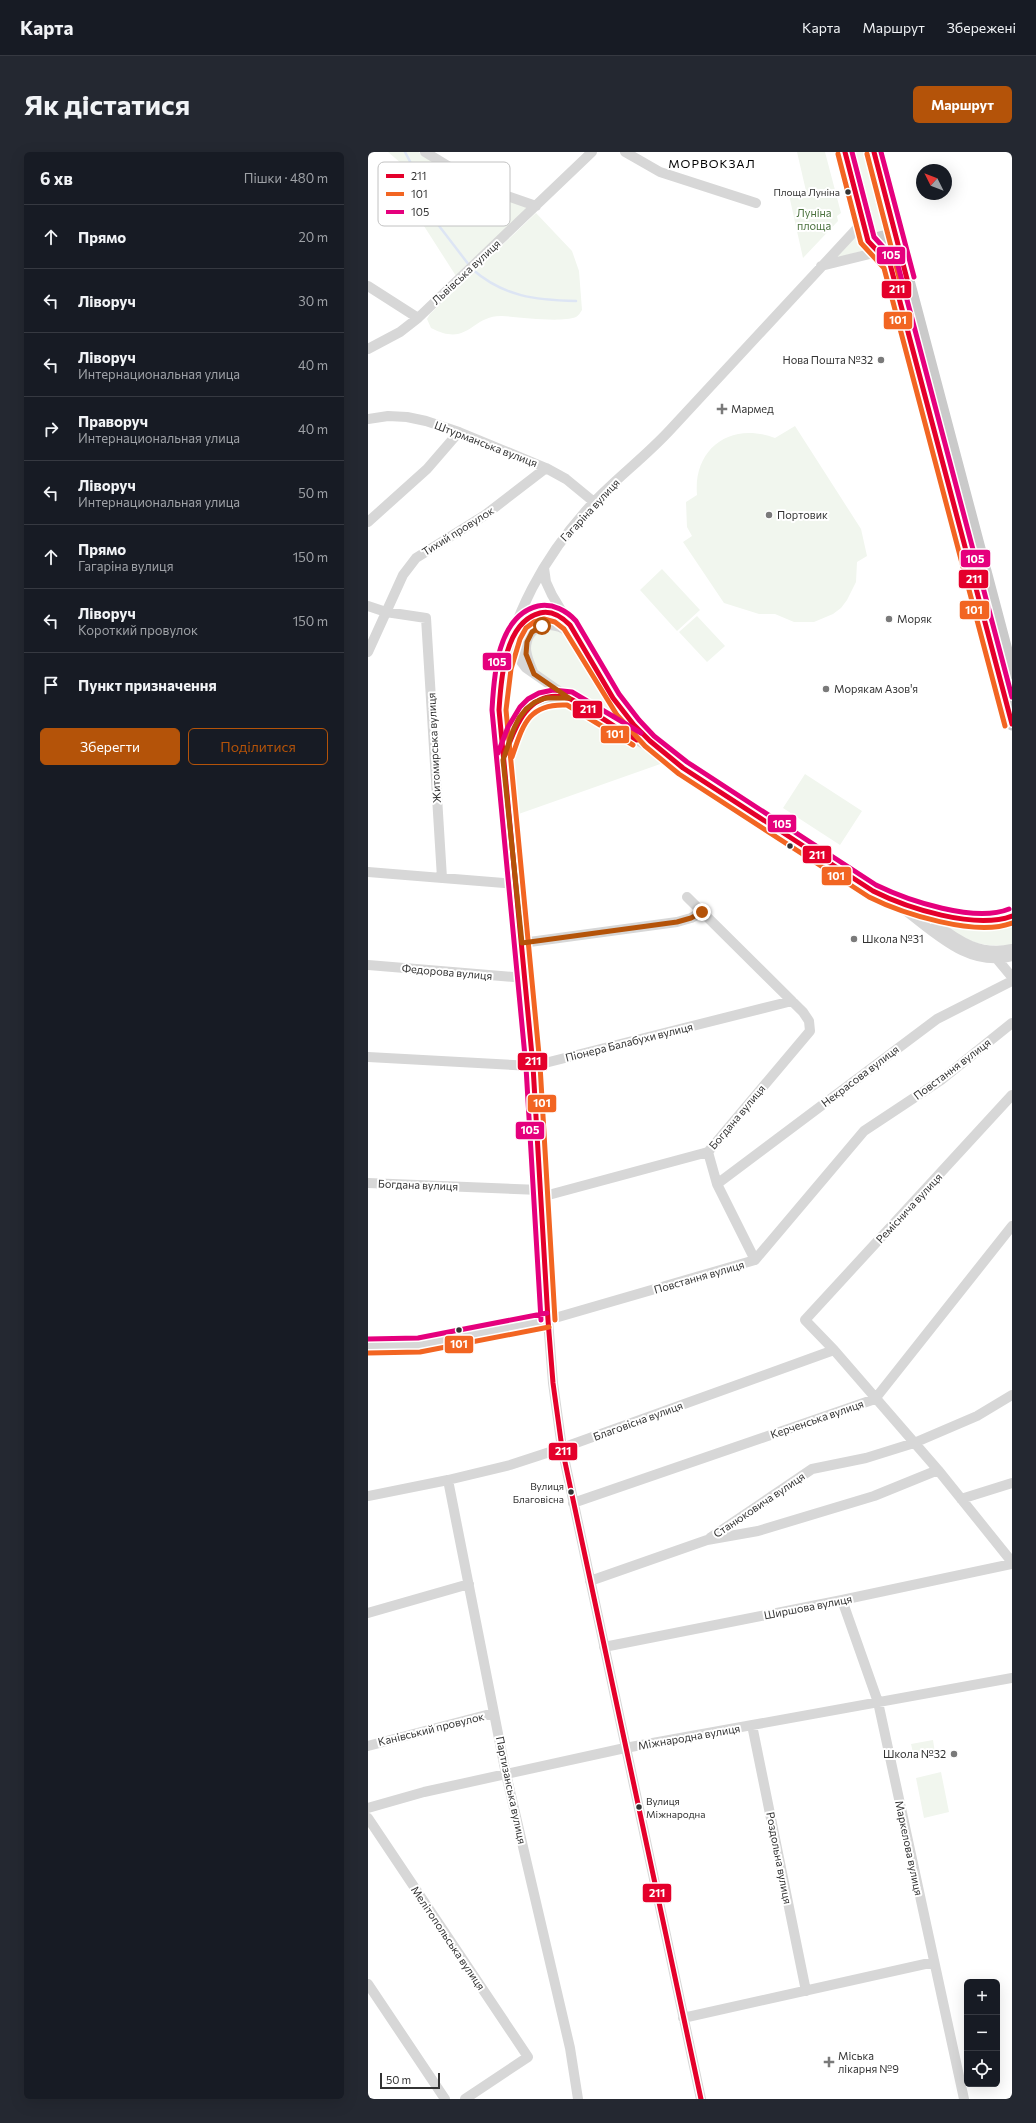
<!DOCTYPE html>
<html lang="uk">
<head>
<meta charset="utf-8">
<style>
  :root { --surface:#171b24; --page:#242831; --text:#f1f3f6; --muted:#9ea1a6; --line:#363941; --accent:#b45309 }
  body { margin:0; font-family:Commissioner,sans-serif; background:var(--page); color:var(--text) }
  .controls { position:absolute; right:12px; bottom:12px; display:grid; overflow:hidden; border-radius:6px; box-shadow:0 4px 16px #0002 }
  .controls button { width:36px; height:36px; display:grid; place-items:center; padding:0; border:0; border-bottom:1px solid var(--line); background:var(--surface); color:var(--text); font:20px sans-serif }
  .compass { position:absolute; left:548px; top:12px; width:36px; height:36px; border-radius:50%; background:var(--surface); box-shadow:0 4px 16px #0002; rotate:312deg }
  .scale { position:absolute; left:12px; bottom:10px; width:60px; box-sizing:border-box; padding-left:4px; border:2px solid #333; border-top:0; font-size:11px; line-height:14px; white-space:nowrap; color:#333; -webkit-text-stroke:3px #fff; paint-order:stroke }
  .stop { position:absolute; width:12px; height:12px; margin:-9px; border:3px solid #b45309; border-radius:50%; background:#fff }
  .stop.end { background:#b45309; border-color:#fff; box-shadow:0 1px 4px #0008 }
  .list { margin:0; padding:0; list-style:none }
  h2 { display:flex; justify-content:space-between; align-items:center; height:52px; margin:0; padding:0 16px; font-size:17px }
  h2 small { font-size:13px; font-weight:400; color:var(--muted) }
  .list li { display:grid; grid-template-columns:26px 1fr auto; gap:12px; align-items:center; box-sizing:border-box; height:64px; padding:0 16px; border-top:1px solid var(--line) }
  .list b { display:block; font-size:15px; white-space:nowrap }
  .list p { margin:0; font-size:13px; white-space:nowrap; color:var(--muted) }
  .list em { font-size:13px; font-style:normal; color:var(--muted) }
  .actions { display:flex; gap:8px; padding:12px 16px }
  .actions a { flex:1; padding:9px 0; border:1px solid var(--accent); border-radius:6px; text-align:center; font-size:14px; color:var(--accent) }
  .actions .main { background:var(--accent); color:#fff }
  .icon { flex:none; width:22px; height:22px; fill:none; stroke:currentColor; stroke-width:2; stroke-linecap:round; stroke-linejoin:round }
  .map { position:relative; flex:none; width:644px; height:1947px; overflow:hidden; border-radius:6px }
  header { display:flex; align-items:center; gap:24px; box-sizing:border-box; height:56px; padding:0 20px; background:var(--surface); border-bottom:1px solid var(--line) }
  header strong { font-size:19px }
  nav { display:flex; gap:22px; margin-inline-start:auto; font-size:14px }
  .intro { display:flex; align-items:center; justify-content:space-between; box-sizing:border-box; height:96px; padding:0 24px }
  h1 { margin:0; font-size:28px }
  .button { padding:10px 18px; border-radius:6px; background:var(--accent); color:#fff; font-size:14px; font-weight:700 }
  main { display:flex; gap:24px; padding:0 24px }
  aside { flex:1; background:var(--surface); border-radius:6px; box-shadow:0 4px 16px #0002 }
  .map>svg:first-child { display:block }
  .green { fill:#f1f6ee }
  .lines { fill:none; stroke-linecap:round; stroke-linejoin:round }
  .stream { stroke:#dde5f4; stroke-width:2.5 }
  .minor { stroke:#d7d7d7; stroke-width:10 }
  .major { stroke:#cacaca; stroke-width:13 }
  .bus-1-casing { stroke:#fff; stroke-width:8 }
  .bus-2-casing { stroke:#fff; stroke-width:8 }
  .bus-3-casing { stroke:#fff; stroke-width:8 }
  .bus-1 { stroke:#e4002b; stroke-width:5 }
  .bus-2 { stroke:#f26522; stroke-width:5 }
  .bus-3 { stroke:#e5007d; stroke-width:5 }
  .route { stroke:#b45309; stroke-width:5 }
  .bus-dot { fill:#333; stroke:#fff; stroke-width:1.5 }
  .poi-dot { fill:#7a7a7a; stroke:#fff; stroke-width:1.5 }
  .labels { text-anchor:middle; stroke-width:4; stroke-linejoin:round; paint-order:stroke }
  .bus-label { font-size:10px; fill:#333; stroke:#fff; text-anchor:end }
  .park-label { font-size:11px; fill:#4a713d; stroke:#fff }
  .street-label { font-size:11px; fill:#333; stroke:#fff }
  .poi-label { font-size:11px; fill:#333; stroke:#fff; text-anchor:start }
  .neighbourhood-label { font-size:12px; letter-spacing:1px; fill:#000; stroke:#fff }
  .key { fill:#fff; stroke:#c2c2c2; stroke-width:1 }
  .key-label { font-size:11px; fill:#333 }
  .line-badge { stroke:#fff; stroke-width:1.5 }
  .badge-label { font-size:11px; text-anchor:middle; font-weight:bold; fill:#fff }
</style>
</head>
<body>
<header>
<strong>Карта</strong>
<nav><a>Карта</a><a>Маршрут</a><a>Збережені</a></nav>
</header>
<div class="intro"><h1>Як дістатися</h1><a class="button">Маршрут</a></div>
<main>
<aside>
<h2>6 хв<small>Пішки · 480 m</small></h2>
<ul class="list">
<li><svg class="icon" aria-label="ahead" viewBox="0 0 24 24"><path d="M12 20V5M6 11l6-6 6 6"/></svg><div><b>Прямо</b></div><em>20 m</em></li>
<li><svg class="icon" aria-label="left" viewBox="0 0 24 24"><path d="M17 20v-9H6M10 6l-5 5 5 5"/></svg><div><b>Ліворуч</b></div><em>30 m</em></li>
<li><svg class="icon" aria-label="left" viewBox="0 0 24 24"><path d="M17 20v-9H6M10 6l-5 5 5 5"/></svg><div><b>Ліворуч</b><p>Интернациональная улица</p></div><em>40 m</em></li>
<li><svg class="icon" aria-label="right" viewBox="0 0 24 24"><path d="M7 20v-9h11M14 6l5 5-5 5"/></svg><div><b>Праворуч</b><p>Интернациональная улица</p></div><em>40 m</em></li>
<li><svg class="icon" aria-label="left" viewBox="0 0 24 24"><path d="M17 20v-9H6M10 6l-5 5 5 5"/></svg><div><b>Ліворуч</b><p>Интернациональная улица</p></div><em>50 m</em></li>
<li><svg class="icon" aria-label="ahead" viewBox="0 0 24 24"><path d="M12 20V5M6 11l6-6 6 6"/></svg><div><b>Прямо</b><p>Гагаріна вулиця</p></div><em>150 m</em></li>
<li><svg class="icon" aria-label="left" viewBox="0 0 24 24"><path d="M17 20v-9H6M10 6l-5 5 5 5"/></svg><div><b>Ліворуч</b><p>Короткий провулок</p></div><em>150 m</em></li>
<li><svg class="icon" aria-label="arrive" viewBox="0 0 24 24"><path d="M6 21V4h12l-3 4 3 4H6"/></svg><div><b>Пункт призначення</b></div></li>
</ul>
<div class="actions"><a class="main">Зберегти</a><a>Поділитися</a></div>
</aside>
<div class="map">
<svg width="644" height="1947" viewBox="0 0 644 1947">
  <rect width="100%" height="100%" fill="#fff"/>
  <path class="green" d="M20,0H51L54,3L159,56L88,124L47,60L42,23L34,12Z
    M429,0H457L473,61L469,64L470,69L435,106L421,43L438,39Z
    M482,0H501L522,79L503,84Z
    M168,61L204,99L211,119L214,158C212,161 211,163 208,165C192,171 152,165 134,164C103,163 101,196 63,176L59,167L62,162Z
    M493,78L498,98L467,106Z
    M427,274L493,377L499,404L489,410L488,430L479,448L473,456L465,462L446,470H426L407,462H391L356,451L315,390L324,384L319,375L318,350L329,343C325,296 363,269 407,286Z
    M294,417L332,458L309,479L272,438Z
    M329,464L357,494L339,510L311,480Z
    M180,476L198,482L279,589L168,520L161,496L167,482Z
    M179,549L200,550L298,610L145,664L139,609L149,578L160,560Z
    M437,622L494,659L472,693L415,656Z
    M570,770C594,774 621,781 644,772V793C609,796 598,788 570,770Z
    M565,1588L567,1601L546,1605L543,1592Z
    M573,1620L581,1660L556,1666L548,1626Z"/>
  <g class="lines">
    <path class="stream" d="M37,0L47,19L65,66L101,113
      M104,117C136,145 168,148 208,149"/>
    <path class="minor" d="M57,0L116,36L168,54
      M257,0L292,20L388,51
      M453,114L510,100L527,82
      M0,134L50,166
      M0,197L32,180L50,166L224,0
      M0,267L20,264L39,265L58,269L91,280L178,316L198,327L226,350
      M0,370L59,317L91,280
      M176,416L178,430L184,443C214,492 244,555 287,593
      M0,454L18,460L58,466L74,726
      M202,473L189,463L181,460L164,462L157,466L147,480L146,489L152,508L158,516L201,546L315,616L515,744C546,759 612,780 644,764
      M0,500L35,423L48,406L117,363L178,316
      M165,520C162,512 158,504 158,496C159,469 190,467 204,484
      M137,603C148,569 157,540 200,546
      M0,720L148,732
      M534,756C567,780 600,816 644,804
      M568,772C591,790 613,804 644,797
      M154,791L309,770L323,766L334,760
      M629,807L644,825
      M0,813L157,826
      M0,905L165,914L424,849
      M644,943L437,1168L466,1198L570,1318L644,1410
      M340,1000L349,1032L387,1108
      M0,1031L172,1038
      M349,1032L569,867L644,829
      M173,1045L340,1000L442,879L441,869L435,860L319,745
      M0,1194L51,1193L180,1168L387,1108L496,979L573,928L644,871
      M80,1328L138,1622L202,1896L210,1947
      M0,1344L80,1328L142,1313L194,1296L466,1198
      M593,1347L644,1331
      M205,1351L507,1247L644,1074
      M342,1386L444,1317L498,1306L546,1291L609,1264L644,1243
      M222,1429L339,1388L390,1379L506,1344L570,1318
      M474,1448L510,1550L596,1947
      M0,1461L101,1432
      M236,1495L474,1448L644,1412
      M384,1573L438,1839
      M0,1594L126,1561
      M0,1656L56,1640L257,1596L644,1526
      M0,1666L160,1905L97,1947
      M0,1832L77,1947
      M315,1866L566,1810
      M333,1947L194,1296L185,1231L180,1168L165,914L135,608C133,585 129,561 132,538C140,467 178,401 226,350C250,325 278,304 302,278C366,209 431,139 495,70"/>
    <path class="major" d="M477,0L500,89L522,112L644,572
      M506,0L644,521
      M500,89L527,82"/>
    <defs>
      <path id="bus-1" d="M477,0L500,89L522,112L644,572
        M506,0L539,127
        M137,603C147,574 161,536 200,546C207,548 213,554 219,557C236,567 252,578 269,588
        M333,1947L194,1296L185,1231L180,1168L165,914L131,558C133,528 136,470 172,461C183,458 194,465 202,473L245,546L266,573L282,589L315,616L505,739C539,756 607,778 644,764"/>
      <path id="bus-2" d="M470,2L493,91L516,116L637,574
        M499,2L532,129
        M144,605C155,573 160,551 199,553L265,593
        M187,1168L172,913L138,558L143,517L152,487L158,476L166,470L176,467L187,470L196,477L249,563L277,594L311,622L501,745C535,762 608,785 644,771
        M0,1201L52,1200L181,1175"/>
      <path id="bus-3" d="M484,0L506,85L529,110L644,545
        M513,0L546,125
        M130,601L140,575L152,555L160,547L171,541L185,538L204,540L273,581
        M173,1168L158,915L124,558C126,523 129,464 170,454C185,451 199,459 208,469L251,542L271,568L286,584L319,610L508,733C541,749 607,771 641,757
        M0,1187L50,1186L179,1161"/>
    </defs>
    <use href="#bus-1" class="bus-1-casing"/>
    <use href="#bus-2" class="bus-2-casing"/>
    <use href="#bus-3" class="bus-3-casing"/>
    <use href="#bus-1" class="bus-1"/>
    <use href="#bus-2" class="bus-2"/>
    <use href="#bus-3" class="bus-3"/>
  </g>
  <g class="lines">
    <path class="route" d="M174,474L164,480L159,490L158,502L166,522L201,546H178L167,550L158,557L151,566L146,576L135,608L154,791L309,770L323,766L334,760"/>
  </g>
  <g class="bus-dot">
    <circle cx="480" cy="40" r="3.5"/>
    <circle cx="422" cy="694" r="3.5"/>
    <circle cx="91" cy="1178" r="3.5"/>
    <circle cx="203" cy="1340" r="3.5"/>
    <circle cx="271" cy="1655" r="3.5"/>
  </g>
  <g class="poi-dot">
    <circle cx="513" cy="208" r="4"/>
    <path d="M352 251h4v4h4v4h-4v4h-4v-4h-4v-4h4z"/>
    <circle cx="401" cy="363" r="4"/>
    <circle cx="521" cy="467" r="4"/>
    <circle cx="458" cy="537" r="4"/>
    <circle cx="486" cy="787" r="4"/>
    <circle cx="586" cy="1602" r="4"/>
    <path d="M459 1904h4v4h4v4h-4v4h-4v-4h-4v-4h4z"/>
  </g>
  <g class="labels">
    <g class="bus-label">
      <text x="472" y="44">Площа Луніна</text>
      <text x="196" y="1338">Вулиця<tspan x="196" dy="13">Благовісна</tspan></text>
      <text x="278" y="1653" text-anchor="start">Вулиця<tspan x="278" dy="13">Міжнародна</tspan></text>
    </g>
    <g class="park-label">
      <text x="446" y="65">Луніна<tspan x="446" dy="13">площа</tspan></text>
    </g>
    <g class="street-label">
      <text transform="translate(98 120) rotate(-43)" y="4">Львівська вулиця</text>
      <text transform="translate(118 292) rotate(21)" y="4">Штурманська вулиця</text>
      <text transform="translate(222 358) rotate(-47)" y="4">Гагаріна вулиця</text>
      <text transform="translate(90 379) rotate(-32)" y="4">Тихий провулок</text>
      <text transform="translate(66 596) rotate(-93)" y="4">Житомирська вулиця</text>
      <text transform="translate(79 820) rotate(5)" y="4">Федорова вулиця</text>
      <text transform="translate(261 890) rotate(-14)" y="4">Піонера Балабухи вулиця</text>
      <text transform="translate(584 917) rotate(-37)" y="4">Повстання вулиця</text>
      <text transform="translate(492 924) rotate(-37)" y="4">Некрасова вулиця</text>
      <text transform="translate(369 965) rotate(-50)" y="4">Богдана вулиця</text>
      <text transform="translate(50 1033) rotate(2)" y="4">Богдана вулиця</text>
      <text transform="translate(541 1056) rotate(-47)" y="4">Реміснича вулиця</text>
      <text transform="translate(331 1125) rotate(-16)" y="4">Повстання вулиця</text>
      <text transform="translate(449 1267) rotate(-19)" y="4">Керченська вулиця</text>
      <text transform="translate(270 1269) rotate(-20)" y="4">Благовісна вулиця</text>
      <text transform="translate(391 1353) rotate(-34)" y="4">Станюковича вулиця</text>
      <text transform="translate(440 1455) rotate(-11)" y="4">Ширшова вулиця</text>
      <text transform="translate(63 1577) rotate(-14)" y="4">Канівський провулок</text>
      <text transform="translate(321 1585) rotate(-10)" y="4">Міжнародна вулиця</text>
      <text transform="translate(143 1638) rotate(78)" y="4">Партизанська вулиця</text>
      <text transform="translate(541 1696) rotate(78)" y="4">Маркелова вулиця</text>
      <text transform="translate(411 1706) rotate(79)" y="4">Роздольна вулиця</text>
      <text transform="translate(80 1786) rotate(56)" y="4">Мелітопольська вулиця</text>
    </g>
    <g class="poi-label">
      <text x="505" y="212" text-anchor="end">Нова Пошта №32</text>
      <text x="363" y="261">Мармед</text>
      <text x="409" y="367">Портовик</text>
      <text x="529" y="471">Моряк</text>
      <text x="466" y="541">Морякам Азов'я</text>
      <text x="494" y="791">Школа №31</text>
      <text x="578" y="1606" text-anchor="end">Школа №32</text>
      <text x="470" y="1908">Міська<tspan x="470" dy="13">лікарня №9</tspan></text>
    </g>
    <g class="neighbourhood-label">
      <text x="344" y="16">МОРВОКЗАЛ</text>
    </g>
  </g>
  <rect x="10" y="10" width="132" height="64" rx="6" class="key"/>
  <rect x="18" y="22" width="18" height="4" fill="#e4002b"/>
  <rect x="18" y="40" width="18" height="4" fill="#f26522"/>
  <rect x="18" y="58" width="18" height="4" fill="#e5007d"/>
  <g class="key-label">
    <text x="43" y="28">211</text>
    <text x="43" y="46">101</text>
    <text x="43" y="64">105</text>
  </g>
  <g class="line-badge">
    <rect x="508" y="94" width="30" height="19" rx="4" fill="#e5007d"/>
    <rect x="513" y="128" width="31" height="19" rx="4" fill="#e4002b"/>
    <rect x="515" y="159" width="30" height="19" rx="4" fill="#f26522"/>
    <rect x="592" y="397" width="31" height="19" rx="4" fill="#e5007d"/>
    <rect x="590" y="417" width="31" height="20" rx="4" fill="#e4002b"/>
    <rect x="591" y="448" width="31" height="20" rx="4" fill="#f26522"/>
    <rect x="114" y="500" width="30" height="19" rx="4" fill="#e5007d"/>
    <rect x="204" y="548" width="31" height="19" rx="4" fill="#e4002b"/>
    <rect x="232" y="573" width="30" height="19" rx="4" fill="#f26522"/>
    <rect x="399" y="662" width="30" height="19" rx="4" fill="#e5007d"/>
    <rect x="434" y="693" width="30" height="19" rx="4" fill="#e4002b"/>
    <rect x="453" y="714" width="31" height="20" rx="4" fill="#f26522"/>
    <rect x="149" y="900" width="31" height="19" rx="4" fill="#e4002b"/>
    <rect x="159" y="942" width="30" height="19" rx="4" fill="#f26522"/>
    <rect x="147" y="969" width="30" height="19" rx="4" fill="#e5007d"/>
    <rect x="76" y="1183" width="30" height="19" rx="4" fill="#f26522"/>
    <rect x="180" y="1290" width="30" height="19" rx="4" fill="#e4002b"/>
    <rect x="274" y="1731" width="30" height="20" rx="4" fill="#e4002b"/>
  </g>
  <g class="badge-label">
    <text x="523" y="107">105</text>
    <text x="529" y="141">211</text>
    <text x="530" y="172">101</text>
    <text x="607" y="411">105</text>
    <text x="606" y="431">211</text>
    <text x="606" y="462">101</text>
    <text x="129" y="514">105</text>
    <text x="220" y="561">211</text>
    <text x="247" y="586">101</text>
    <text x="414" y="676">105</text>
    <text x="449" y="707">211</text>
    <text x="468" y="728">101</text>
    <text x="165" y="913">211</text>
    <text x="174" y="955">101</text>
    <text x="162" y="982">105</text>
    <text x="91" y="1196">101</text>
    <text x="195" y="1303">211</text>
    <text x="289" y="1745">211</text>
  </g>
</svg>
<div class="controls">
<button>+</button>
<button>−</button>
<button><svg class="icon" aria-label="locate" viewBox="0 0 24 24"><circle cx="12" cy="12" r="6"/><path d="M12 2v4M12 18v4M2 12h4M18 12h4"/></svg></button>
</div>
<svg class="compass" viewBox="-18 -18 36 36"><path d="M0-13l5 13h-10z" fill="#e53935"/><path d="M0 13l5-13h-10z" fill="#9ea1a6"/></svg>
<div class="scale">50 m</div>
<div class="stop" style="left:174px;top:474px"></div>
<div class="stop end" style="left:334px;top:760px"></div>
</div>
</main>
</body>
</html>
